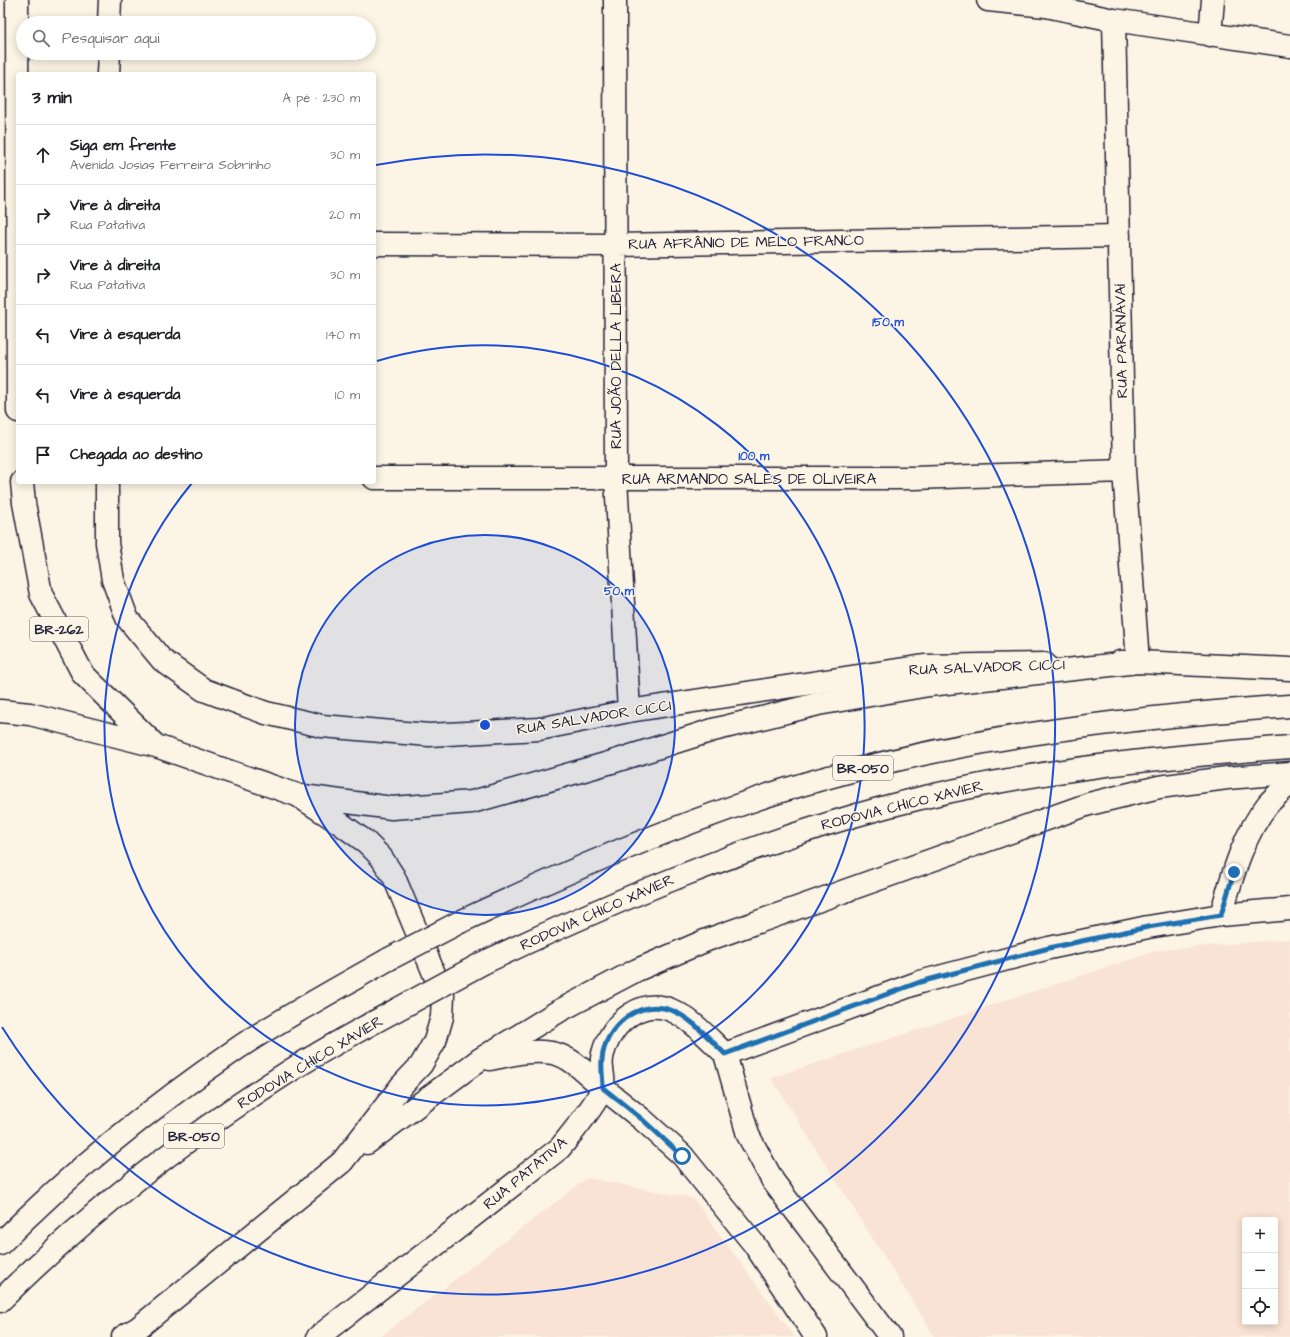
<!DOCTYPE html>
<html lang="pt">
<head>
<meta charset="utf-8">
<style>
  :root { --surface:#fff; --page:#f2f2f2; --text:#202124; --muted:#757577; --line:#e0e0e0 }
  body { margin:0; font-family:"Architects Daughter",sans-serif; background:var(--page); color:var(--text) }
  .controls { position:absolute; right:12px; bottom:12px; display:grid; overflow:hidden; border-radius:4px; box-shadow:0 2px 10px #0003 }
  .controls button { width:36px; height:36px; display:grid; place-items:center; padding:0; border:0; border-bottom:1px solid var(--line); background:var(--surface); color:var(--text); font:20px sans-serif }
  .stop { position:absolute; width:12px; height:12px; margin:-9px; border:3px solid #1f6fb2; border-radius:50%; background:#fff }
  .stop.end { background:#1f6fb2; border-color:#fff; box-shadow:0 1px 4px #0008 }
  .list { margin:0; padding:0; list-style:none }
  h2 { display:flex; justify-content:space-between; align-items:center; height:52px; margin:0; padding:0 16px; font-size:17px }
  h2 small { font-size:13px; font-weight:400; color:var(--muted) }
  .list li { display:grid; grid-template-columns:26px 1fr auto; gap:12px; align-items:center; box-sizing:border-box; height:60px; padding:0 16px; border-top:1px solid var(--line) }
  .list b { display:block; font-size:15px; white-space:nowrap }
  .list p { margin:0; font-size:13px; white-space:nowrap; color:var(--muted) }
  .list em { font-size:13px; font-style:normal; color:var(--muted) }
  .icon { flex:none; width:22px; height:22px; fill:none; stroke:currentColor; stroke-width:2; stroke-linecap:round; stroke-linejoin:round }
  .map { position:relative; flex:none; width:1290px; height:1337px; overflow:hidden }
  .search { position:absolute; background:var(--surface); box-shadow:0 2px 10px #0003; left:16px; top:16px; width:360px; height:44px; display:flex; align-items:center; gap:10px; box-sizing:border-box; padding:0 14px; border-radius:22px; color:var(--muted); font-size:15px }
  .panel { position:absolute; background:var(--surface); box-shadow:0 2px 10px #0003; left:16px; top:72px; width:360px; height:412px; border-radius:4px }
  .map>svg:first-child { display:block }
  .built { fill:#f9e3d4; fill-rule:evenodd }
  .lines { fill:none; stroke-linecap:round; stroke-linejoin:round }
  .minor-casing { stroke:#22223b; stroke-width:25 }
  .highway-casing { stroke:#22223b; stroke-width:25 }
  .minor { stroke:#fcf5e5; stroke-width:22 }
  .highway { stroke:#fcf5e5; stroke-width:22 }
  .highway-bridge-casing { stroke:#22223b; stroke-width:25; stroke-linecap:butt }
  .highway-bridge { stroke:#fcf5e5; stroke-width:22 }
  .route { stroke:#1f6fb2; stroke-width:5 }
  .ring { fill:none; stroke:#1d4ed8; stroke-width:2 }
  .labels { text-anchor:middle; stroke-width:3; stroke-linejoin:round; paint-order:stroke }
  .shield { fill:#fcf5e5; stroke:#63616e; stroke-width:1 }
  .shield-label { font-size:14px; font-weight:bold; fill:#22223b }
  .street-label { font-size:15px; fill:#22223b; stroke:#fcf5e5 }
  .centre { fill:#1d4ed8; stroke:#fcf5e5; stroke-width:2 }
  .ring-label { font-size:12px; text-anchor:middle; font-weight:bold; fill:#1d4ed8; stroke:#fcf5e5; stroke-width:3; stroke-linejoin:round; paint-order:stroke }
</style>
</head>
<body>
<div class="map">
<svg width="1290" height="1337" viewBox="0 0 1290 1337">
  <rect width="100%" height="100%" fill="#fcf5e5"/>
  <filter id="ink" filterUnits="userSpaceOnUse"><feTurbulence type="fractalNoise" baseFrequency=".025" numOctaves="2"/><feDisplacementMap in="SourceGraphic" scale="8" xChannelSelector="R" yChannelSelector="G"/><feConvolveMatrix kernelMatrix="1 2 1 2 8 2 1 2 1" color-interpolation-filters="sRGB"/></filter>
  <g filter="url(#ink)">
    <path class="built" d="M1290,939V1337H935L771,1078L1159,950ZM1245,1220H1275V1322H1245Z
      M587,1178L693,1198L795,1337H380Z"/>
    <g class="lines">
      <defs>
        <path id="minor" d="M615,0L616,479L629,711
          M988,0L1046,6L1114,20L1290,46
          M1114,20L1124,471L1138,662H1120
          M109,23L110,0
          M1210,35L1213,0
          M108,74L109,53
          M374,244L616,245L1119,236
          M374,478H914L1124,471
          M107,482V543L113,580L127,618L162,660L204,690L266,713L322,726L429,735L539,729L629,711L924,666L1045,664
          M1221,915C1232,877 1243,835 1268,804C1274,797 1283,790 1290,783
          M725,1054L920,982L1049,948L1148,927L1221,915L1290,909
          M725,1054L748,1135L773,1181L890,1337
          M603,1088L643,1120L682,1155L754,1244L816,1337
          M318,1337L560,1148C572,1133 595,1106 602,1089C606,1081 600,1068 602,1059C602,1055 604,1051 605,1047C615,1021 642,998 671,1010C692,1019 709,1039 725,1054"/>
        <path id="highway" d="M17,0L18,411
          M22,482L24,503L41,594L83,674L155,745
          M0,711L30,714L156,746L297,795L334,819L366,842L381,857L394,877L443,995L442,1017L435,1041L421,1065L402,1085L342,1162L138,1328L123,1337
          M303,796L392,808L472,802L612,762L713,730L818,704L929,685L1138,662L1290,669
          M460,922C564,873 669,827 778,792C943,740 1117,718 1290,706
          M483,963C614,901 748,844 889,806C1020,771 1155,758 1290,747
          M490,1059C510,1055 532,1049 552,1053C571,1056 589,1076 603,1088
          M367,1143L479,1060L559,1011L637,970L707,940L1089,804L1159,787L1227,778L1290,773
          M0,1244C72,1171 153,1106 238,1048C286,1016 338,988 389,959
          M0,1301C85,1216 181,1141 282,1076C323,1049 367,1026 411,1002"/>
      </defs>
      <use href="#minor" class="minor-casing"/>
      <use href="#highway" class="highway-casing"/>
      <use href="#minor" class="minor"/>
      <use href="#highway" class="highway"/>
      <defs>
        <path id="highway-bridge" d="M389,959L460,922
          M411,1002L483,963"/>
      </defs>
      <use href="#highway-bridge" class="highway-bridge-casing"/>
      <use href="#highway-bridge" class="highway-bridge"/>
    </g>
  </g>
  <g class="lines" filter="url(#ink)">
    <path class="route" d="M682,1156L643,1120L603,1088C603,1079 601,1069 602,1060C604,1027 639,998 671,1010C692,1018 709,1039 725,1054L920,982L1049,948L1148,927L1221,915L1234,872"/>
  </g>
  <circle cx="485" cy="725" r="190" fill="#1d4ed8" fill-opacity=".12"/>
  <g class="ring">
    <circle cx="485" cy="725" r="190"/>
    <path d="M377 361A380 380 0 1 1 192 483"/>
    <path d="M376 165A570 570 0 1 1 2 1027"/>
  </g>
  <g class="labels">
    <g class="shield">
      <rect x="30" y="617" width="58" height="24" rx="3"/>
      <rect x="833" y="756" width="60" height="24" rx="3"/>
      <rect x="164" y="1124" width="60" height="24" rx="3"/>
    </g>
    <g class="shield-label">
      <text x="59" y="634">BR-262</text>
      <text x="863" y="773">BR-050</text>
      <text x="194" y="1141">BR-050</text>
    </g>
    <g class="street-label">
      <text transform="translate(746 242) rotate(-1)" y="5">RUA AFRÂNIO DE MELO FRANCO</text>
      <text transform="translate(1121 341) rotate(-91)" y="5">RUA PARANÁVAÍ</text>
      <text transform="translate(616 356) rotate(-90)" y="5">RUA JOÃO DELLA LIBERA</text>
      <text x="749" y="484">RUA ARMANDO SALES DE OLIVEIRA</text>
      <text transform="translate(987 667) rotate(-2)" y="5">RUA SALVADOR CICCI</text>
      <text transform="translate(594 717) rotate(-9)" y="5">RUA SALVADOR CICCI</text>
      <text transform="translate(902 805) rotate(-14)" y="5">RODOVIA CHICO XAVIER</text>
      <text transform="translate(597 912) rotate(-24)" y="5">RODOVIA CHICO XAVIER</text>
      <text transform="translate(310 1062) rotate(-31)" y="5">RODOVIA CHICO XAVIER</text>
      <text transform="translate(525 1173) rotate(-40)" y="5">RUA PATATIVA</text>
    </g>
  </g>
  <circle cx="485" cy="725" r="6" class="centre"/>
  <g class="ring-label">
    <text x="888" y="326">150 m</text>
    <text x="754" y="460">100 m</text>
    <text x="619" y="595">50 m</text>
  </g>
</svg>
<div class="controls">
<button>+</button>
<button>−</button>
<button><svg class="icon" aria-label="locate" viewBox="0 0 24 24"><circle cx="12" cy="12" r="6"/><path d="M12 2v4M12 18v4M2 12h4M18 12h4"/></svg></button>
</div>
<div class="stop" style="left:682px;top:1156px"></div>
<div class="stop end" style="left:1234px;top:872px"></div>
<div class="search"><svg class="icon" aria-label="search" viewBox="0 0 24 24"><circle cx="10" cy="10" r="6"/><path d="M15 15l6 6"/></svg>Pesquisar aqui</div>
<section class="panel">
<h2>3 min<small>A pé · 230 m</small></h2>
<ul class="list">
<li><svg class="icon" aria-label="ahead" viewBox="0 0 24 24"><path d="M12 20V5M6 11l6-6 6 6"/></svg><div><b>Siga em frente</b><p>Avenida Josias Ferreira Sobrinho</p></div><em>30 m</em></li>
<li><svg class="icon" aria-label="right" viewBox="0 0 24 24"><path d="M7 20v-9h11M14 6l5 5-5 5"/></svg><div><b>Vire à direita</b><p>Rua Patativa</p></div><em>20 m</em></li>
<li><svg class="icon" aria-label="right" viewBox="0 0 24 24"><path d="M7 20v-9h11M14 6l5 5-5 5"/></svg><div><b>Vire à direita</b><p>Rua Patativa</p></div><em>30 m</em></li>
<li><svg class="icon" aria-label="left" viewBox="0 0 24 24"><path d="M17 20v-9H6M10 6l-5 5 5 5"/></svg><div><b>Vire à esquerda</b></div><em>140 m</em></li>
<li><svg class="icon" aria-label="left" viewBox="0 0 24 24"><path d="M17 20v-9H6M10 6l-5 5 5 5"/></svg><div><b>Vire à esquerda</b></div><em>10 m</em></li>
<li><svg class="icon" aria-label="arrive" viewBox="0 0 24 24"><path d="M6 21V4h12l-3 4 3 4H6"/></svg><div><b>Chegada ao destino</b></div></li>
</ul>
</section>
</div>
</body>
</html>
